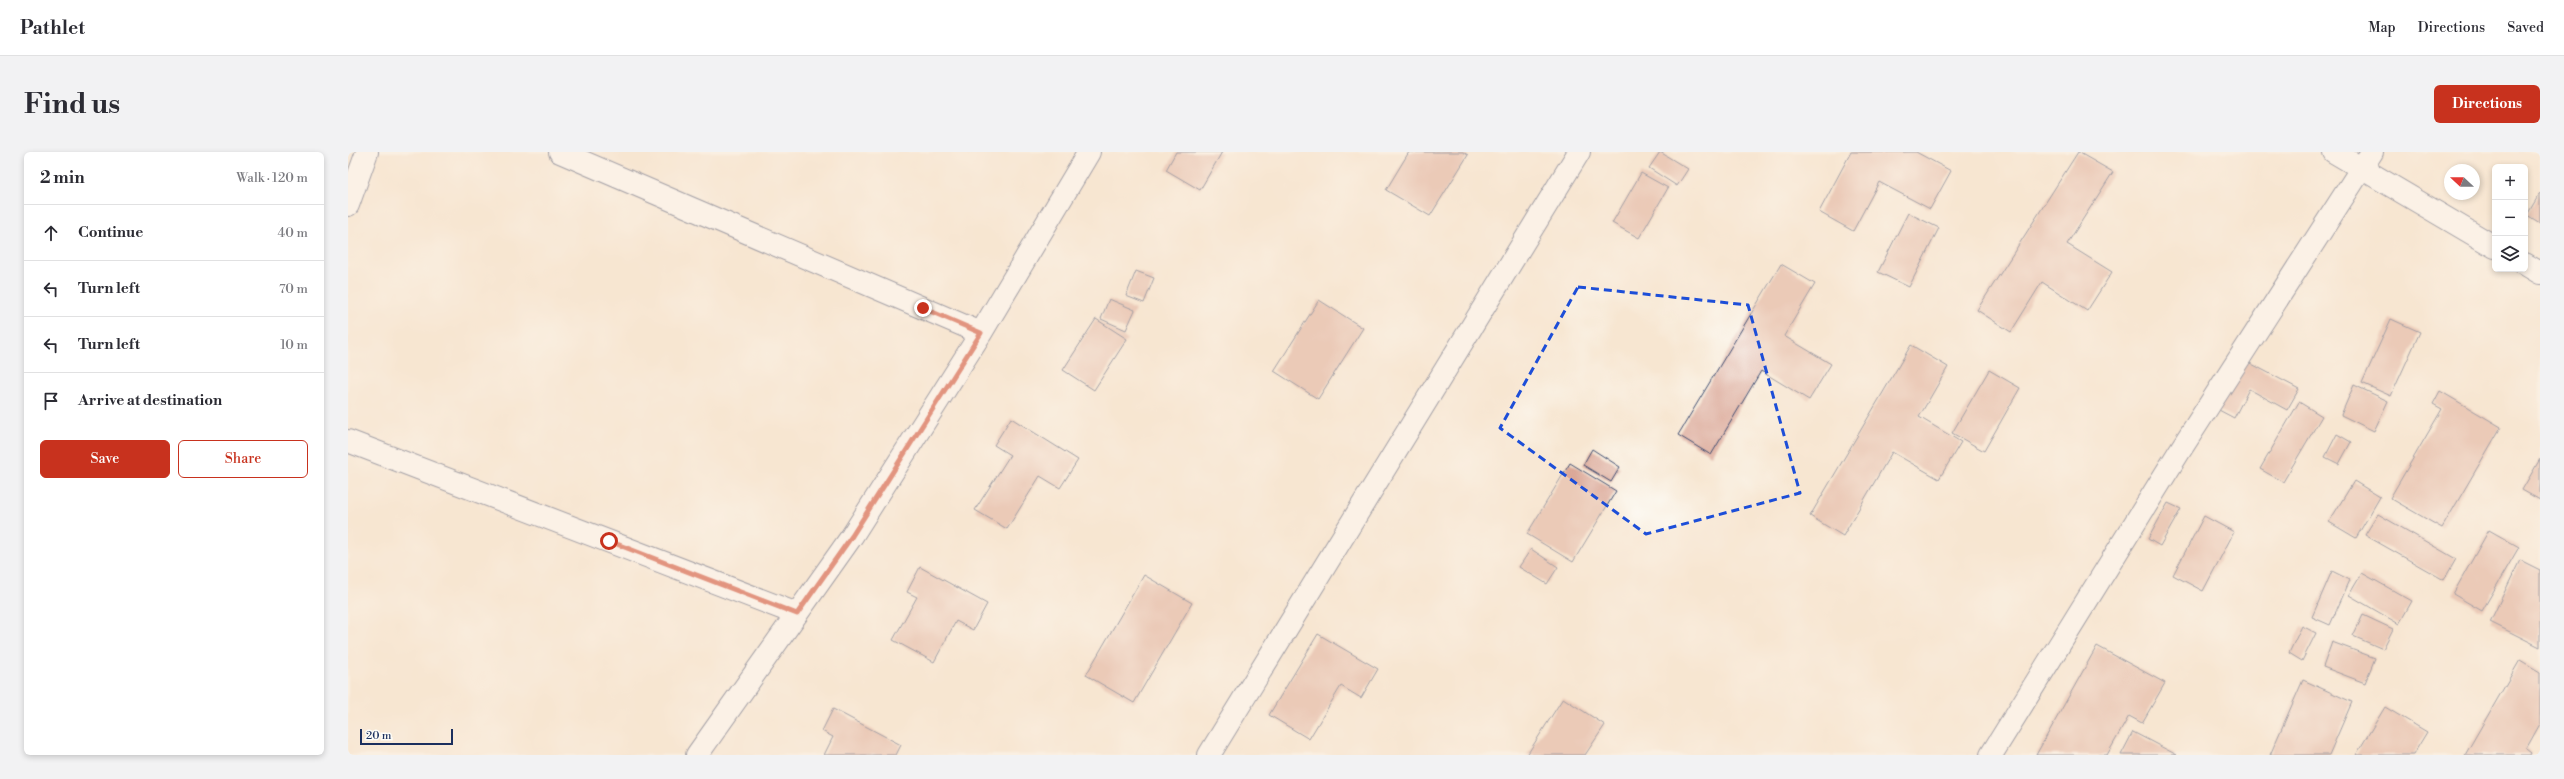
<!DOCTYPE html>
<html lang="en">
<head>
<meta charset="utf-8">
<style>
  :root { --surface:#fff; --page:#f2f2f3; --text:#2b2b33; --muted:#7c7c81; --line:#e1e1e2; --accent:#c8321e }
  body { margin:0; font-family:"Libre Bodoni",serif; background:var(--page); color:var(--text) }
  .controls { position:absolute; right:12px; top:12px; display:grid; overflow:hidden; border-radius:6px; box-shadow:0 2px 6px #0003 }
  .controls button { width:36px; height:36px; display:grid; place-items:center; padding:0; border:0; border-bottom:1px solid var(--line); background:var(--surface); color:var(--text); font:20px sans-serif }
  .compass { position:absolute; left:2096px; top:12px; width:36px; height:36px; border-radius:50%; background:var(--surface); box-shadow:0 2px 6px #0003; rotate:292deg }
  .scale { position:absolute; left:12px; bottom:10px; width:93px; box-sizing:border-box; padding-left:4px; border:2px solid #1b2f5e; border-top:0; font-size:11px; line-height:14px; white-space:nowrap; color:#1b2f5e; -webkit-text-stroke:3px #fdfcf7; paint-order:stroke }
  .stop { position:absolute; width:12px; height:12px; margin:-9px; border:3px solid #c8321e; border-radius:50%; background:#fff }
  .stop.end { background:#c8321e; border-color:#fff; box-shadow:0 1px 4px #0008 }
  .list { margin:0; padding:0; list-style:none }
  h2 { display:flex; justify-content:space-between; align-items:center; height:52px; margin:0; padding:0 16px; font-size:17px }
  h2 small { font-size:13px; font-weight:400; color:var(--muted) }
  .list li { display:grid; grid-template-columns:26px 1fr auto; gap:12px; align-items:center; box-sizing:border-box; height:56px; padding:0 16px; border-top:1px solid var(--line) }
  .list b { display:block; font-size:15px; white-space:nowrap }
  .list em { font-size:13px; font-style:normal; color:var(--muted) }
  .actions { display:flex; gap:8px; padding:12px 16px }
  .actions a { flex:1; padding:9px 0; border:1px solid var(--accent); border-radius:6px; text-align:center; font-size:14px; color:var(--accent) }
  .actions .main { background:var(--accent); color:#fff }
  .icon { flex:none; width:22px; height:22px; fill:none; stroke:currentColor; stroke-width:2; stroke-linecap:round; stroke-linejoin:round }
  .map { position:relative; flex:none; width:2192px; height:603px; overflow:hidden; border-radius:6px }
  header { display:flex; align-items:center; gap:24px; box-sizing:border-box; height:56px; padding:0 20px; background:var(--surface); border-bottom:1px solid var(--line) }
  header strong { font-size:19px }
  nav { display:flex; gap:22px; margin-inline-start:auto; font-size:14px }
  .intro { display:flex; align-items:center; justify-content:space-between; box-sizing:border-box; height:96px; padding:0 24px }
  h1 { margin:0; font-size:28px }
  .button { padding:10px 18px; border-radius:6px; background:var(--accent); color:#fff; font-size:14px; font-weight:700 }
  main { display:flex; gap:24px; padding:0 24px }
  aside { flex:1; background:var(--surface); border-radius:6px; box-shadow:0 2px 6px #0003 }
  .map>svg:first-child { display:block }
  .building { fill:#dba898 }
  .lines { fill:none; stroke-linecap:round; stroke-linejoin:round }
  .minor-casing { stroke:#3c4a6f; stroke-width:24 }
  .minor { stroke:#fff; stroke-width:22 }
  .route { stroke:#c8321e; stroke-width:5 }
  .marked { fill:none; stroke:#1d4ed8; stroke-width:3; stroke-dasharray:8 5; stroke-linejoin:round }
</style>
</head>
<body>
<header>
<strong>Pathlet</strong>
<nav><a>Map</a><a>Directions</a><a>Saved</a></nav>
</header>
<div class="intro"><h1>Find us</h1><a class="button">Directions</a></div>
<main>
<aside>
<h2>2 min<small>Walk · 120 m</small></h2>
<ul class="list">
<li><svg class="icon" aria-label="ahead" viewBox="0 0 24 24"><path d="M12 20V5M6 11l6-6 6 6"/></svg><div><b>Continue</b></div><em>40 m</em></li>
<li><svg class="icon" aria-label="left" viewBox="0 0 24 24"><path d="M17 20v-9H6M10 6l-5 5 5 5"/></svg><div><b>Turn left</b></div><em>70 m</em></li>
<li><svg class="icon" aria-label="left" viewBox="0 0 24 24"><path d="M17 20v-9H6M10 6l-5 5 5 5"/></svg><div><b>Turn left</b></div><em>10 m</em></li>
<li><svg class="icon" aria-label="arrive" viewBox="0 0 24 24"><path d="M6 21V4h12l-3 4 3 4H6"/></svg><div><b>Arrive at destination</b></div></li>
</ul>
<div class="actions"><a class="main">Save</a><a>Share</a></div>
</aside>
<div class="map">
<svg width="2192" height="603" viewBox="0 0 2192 603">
  <rect width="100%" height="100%" fill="#fdfcf7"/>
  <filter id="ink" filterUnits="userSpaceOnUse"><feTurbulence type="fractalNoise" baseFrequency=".025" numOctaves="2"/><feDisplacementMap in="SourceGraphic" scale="8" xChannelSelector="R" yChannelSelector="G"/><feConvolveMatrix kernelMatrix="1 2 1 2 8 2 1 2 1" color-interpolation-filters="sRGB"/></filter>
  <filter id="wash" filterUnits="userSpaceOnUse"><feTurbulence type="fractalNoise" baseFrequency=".012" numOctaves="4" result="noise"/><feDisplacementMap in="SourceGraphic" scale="16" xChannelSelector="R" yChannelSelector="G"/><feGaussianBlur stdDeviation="0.9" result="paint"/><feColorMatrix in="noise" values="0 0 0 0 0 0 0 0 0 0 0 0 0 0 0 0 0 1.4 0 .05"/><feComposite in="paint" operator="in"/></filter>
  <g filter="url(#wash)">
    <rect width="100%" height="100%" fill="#f7e6d1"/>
    <g id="blocks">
      <path class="building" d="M828,0H874L852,38L818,18Z
        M1061,0H1115L1120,3L1082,64L1038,38Z
        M1312,0L1340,17L1329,34L1301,16Z
        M1503,0H1568L1603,19L1582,57L1531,30L1505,79L1471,60Z
        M1730,0L1765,20L1719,92L1764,120L1739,159L1694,130L1663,180L1629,158Z
        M1293,21L1320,36L1291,86L1264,71Z
        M2192,41V71L2179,63Z
        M1560,61L1591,76L1561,135L1530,120Z
        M1433,112L1467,132L1436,184L1483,212L1461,248L1413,219L1363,303L1330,283Z
        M788,119L806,126L796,151L778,144Z
        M761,147L787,158L778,178L753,167Z
        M971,148L1015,176L970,247L926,219Z
        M748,167L779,187L746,238L715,218Z
        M2043,167L2072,180L2043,244L2014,231Z
        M1563,193L1600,215L1571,265L1613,290L1591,327L1544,300L1495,384L1462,364Z
        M1896,208L1951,237L1939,258L1901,237L1886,266L1869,257Z
        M1641,218L1672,236L1636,299L1604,281Z
        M2006,233L2040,249L2026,279L1993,263Z
        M2092,239L2153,275L2094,376L2042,346L2094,257L2085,252Z
        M1951,250L1974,264L1935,330L1912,317Z
        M663,266L730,308L712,336L692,324L659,377L627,358L662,303L646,293Z
        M1989,282L2003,290L1991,312L1977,305Z
        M1244,297L1272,315L1263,330L1235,313Z
        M2192,307V348L2174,338Z
        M1222,311L1268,339L1225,410L1179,382Z
        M2006,329L2032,345L2008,386L1981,370Z
        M1820,351L1833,357L1812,394L1800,387Z
        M2030,362L2108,407L2096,428L2017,383Z
        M1856,364L1886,380L1855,439L1825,423Z
        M2141,378L2171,395L2134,459L2105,442Z
        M1183,397L1210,415L1199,432L1171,415Z
        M2172,408L2192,418V495L2142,470Z
        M572,415L639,452L625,478L608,469L586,510L545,488L569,445L559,440Z
        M1984,419L2002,428L1982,473L1964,465Z
        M2014,421L2064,449L2051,472L2001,443Z
        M796,423L844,451L786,551L738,523Z
        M2015,463L2045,477L2035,497L2005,484Z
        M1954,474L1968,481L1954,509L1941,501Z
        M970,482L1030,517L1013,546L993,534L961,587L921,563Z
        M1984,490L2027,506L2017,531L1975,515Z
        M1749,494L1817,531L1794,571L1781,564L1759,603H1688Z
        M2172,508L2192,520V572L2178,597L2183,601L2182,603H2117Z
        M1955,528L2004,550L1981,603H1922Z
        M1215,546L1257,573L1237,603H1179Z
        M2037,555L2079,580L2065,603H2008Z
        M485,557L553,593L548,603H476L485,585L474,579Z
        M1785,580L1829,603H1773Z"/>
    </g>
  </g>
  <g filter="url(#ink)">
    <use href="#blocks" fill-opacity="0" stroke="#3c4a6f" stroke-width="1"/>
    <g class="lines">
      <defs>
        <path id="minor" d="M212,0L633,181
          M1986,0L2147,95
          M0,53L19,0
          M2177,112L2192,121
          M0,289L449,462
          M349,603L504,384L633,181L741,0
          M861,603L1231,0
          M1643,603L1831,300L2024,0"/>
      </defs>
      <use href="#minor" class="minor-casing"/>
      <use href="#minor" class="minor"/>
    </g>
  </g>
  <g class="lines" filter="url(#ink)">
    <path class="route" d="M261,389L449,462L504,384L633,181L575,156"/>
  </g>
  <path d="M0 0H2192V603H0ZM1230,135L1400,153L1452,341L1298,382L1152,276Z" fill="#f7e6d1" fill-opacity=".55" fill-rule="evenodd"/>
  <path class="marked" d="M1230,135L1400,153L1452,341L1298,382L1152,276Z"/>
</svg>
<div class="controls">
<button>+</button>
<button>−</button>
<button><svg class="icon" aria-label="layers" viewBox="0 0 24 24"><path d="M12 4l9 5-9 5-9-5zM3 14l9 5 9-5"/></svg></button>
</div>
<svg class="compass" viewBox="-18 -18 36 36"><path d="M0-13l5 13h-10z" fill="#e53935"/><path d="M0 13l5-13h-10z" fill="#7c7c81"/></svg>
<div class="scale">20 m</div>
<div class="stop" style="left:261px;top:389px"></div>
<div class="stop end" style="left:575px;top:156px"></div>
</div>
</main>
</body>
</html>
